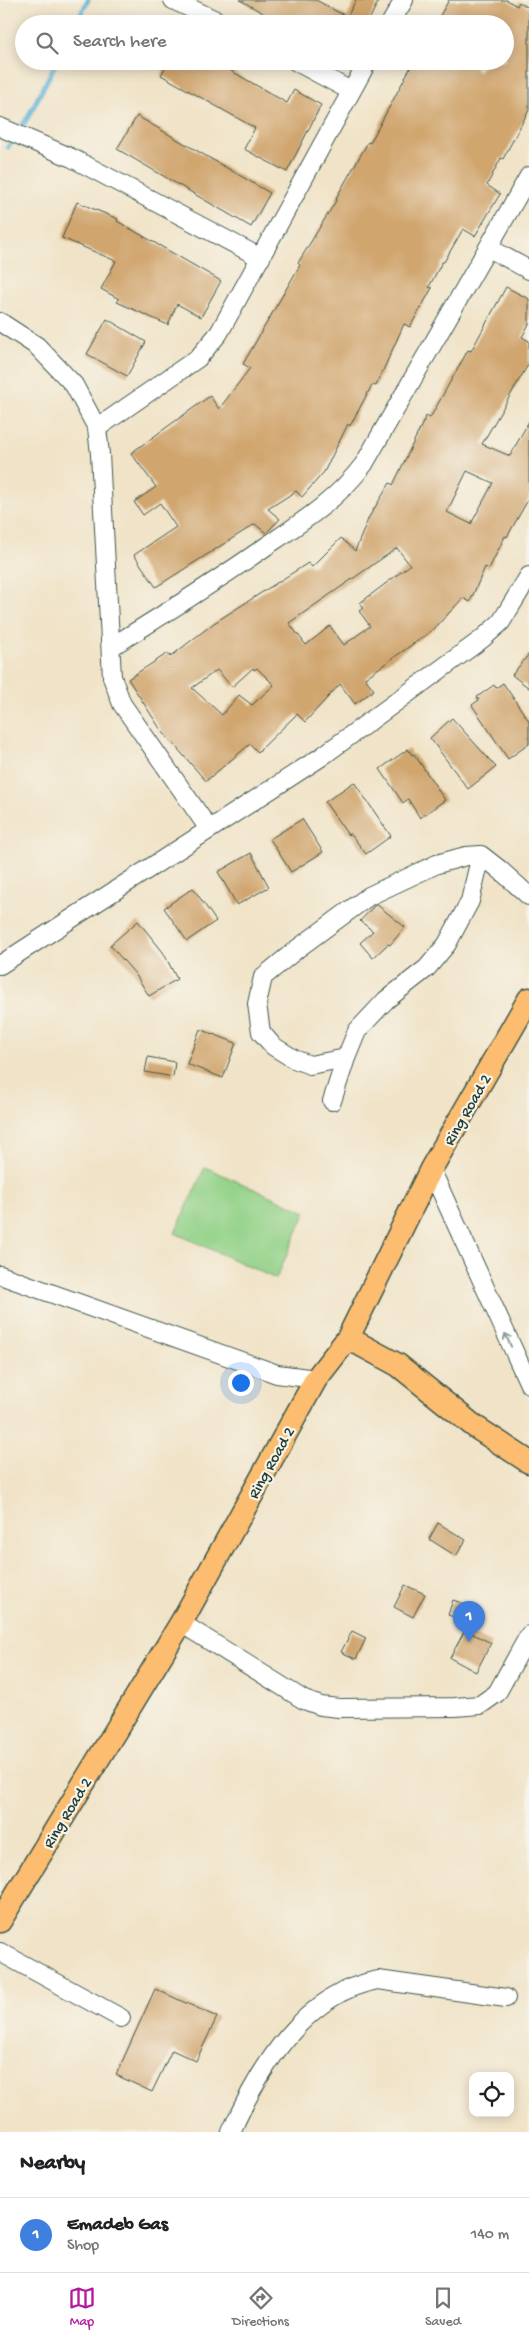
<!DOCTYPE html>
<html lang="en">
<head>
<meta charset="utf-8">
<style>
  :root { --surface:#fff; --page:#f2f2f2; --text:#202124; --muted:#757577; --line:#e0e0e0; --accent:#b5179e }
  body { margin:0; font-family:"Gochi Hand",sans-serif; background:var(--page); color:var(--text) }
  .controls { position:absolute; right:15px; bottom:15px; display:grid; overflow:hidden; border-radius:10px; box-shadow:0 2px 12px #0003 }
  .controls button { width:45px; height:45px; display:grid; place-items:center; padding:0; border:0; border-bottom:1px solid var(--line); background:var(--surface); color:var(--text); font:25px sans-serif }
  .you { position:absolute; left:240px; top:1382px; width:18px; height:18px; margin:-12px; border:4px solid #fff; border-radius:50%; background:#1a73e8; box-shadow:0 0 0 8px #1a73e833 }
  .badge { display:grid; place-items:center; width:32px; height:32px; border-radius:50%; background:var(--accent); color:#fff; font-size:16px; font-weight:700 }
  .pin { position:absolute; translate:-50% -41px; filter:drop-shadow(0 1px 2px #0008) }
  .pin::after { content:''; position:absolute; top:26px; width:18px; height:15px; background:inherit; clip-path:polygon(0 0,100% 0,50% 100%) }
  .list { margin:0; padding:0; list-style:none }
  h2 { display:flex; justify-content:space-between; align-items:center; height:65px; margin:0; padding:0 20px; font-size:21px }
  h2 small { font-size:16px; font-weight:400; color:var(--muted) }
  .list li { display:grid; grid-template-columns:32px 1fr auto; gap:15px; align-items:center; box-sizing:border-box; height:75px; padding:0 20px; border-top:1px solid var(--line) }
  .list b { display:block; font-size:19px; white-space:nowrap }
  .list p { margin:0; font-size:16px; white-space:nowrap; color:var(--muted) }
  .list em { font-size:16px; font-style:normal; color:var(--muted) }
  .icon { flex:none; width:28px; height:28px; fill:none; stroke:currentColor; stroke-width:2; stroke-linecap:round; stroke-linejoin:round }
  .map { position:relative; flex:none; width:529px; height:2132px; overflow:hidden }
  .search { position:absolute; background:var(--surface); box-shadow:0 2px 12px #0003; left:15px; right:15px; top:15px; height:55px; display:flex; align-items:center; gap:12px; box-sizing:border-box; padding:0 18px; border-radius:28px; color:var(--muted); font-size:19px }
  .sheet { height:140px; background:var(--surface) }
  nav { display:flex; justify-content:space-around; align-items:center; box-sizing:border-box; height:70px; border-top:1px solid var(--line); background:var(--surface); font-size:14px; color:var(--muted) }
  nav a { display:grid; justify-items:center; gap:2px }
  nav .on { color:var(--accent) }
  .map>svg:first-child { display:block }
  .green { fill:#93d288; stroke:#59885e }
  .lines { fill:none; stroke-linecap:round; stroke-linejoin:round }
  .stream { stroke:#59b2d7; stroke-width:5 }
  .building { fill:#d0a56e; fill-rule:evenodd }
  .minor-casing { stroke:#3e564a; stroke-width:20 }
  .major-casing { stroke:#3e564a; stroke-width:25 }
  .minor { stroke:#fff; stroke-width:18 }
  .major { stroke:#fcbd6f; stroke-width:22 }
  .oneway { stroke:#8f9e9a }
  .labels { text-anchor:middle; stroke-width:4.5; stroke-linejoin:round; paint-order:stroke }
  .street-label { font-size:16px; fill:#1f3d34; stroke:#f7f3e8 }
</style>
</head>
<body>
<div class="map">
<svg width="529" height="2132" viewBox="0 0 529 2132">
  <rect width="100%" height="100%" fill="#f7f3e8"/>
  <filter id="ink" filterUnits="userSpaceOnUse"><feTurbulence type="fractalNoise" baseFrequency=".02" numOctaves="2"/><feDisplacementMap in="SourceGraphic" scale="10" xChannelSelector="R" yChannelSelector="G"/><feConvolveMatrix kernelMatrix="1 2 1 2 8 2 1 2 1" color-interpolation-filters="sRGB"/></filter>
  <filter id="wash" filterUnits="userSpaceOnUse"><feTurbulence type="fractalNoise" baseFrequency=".0096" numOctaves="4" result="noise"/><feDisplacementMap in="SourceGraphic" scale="20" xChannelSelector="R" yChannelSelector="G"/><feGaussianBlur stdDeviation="1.12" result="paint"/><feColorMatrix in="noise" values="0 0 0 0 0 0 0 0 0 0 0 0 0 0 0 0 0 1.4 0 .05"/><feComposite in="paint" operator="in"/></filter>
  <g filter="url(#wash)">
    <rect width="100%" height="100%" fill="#f0e3c7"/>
    <path class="green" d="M205,1167L306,1212L276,1279L175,1233Z"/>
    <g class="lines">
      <path class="stream" d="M76,24L88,0
        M8,147L28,117L57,61"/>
    </g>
    <g id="blocks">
      <path class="building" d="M240,0H316L347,17L356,0H379L367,24H282Z
        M449,0H507L517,6L519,2L529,8V110L503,159L501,158L487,185L500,194L475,236L463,229L444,262H442L429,287L432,288L410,327L404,324L376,386L372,385L350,426L348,424L324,472L302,497L296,491L268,509L280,519L266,533L255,524L156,587L134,555L176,527L160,503L143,515L134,502L156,487L131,453L210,396L219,409L250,368L243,364L300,265L298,263L337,199L336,198L368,142L370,143L414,61H462L479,72L485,61H505V24H435Z
        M169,61H214L287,103L294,90L321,105L287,172L244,149L255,128L161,75Z
        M137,116L270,193L251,227L117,149Z
        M77,202L118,219L117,221L221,281L201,317L177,304L168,325L117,302L119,299L101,289L116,261L62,238Z
        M506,287L529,299V324L522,337L529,341V363L482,444L510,456L529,421V498L507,537L505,536L489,569L485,567L470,602L463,598L434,629L365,678L374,690L355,704L340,684L305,722L297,714L258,752L250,744L206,781L161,730L128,679L168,653L170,657L214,623L308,563L312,567L341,538L355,551L369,517L390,483L393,485L426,416L430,418L468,350L471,351ZM467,471L493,483L471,524L447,512ZM397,548L410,565L360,603L364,608L359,611L370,626L344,645L330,626L306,645L289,623ZM253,668L254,670L257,668L274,685L252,705L239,695L222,715L192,688L217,670L232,687Z
        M107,319L146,342L127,376L87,354Z
        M529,654V688L512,675Z
        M503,683L529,721V744L508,759L472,705L479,700L477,697L494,685L496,688Z
        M452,718L496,767L468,789L430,738Z
        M408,749L412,755L414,754L445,800L420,818L408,799L403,803L380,769Z
        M354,782L391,836L366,854L350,833L348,835L325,802Z
        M302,819L323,852L291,872L270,839Z
        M251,853L269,887L237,905L218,872Z
        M193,888L216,921L187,941L164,908Z
        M376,904L405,927L390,945L388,944L373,958L360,943L373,931L360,921Z
        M138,921L163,952L177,979L149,996L136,975L110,945Z
        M200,1029L236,1043L223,1078L187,1064Z
        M148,1057L175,1062L173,1077L145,1072Z
        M438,1523L466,1540L456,1556L429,1539Z
        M405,1585L425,1594L413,1617L394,1607Z
        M453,1600L465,1604L460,1619L448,1615Z
        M465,1630L491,1643L476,1672L450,1658Z
        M352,1631L366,1638L356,1659L341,1652Z
        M155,1989L217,2017L196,2061L172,2050L152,2092L116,2075Z"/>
    </g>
  </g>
  <g filter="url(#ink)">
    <use href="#blocks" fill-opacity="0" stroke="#3e564a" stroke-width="1"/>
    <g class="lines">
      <defs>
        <path id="minor" d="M173,0L224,24
          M390,24L404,0
          M295,61L351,91
          M0,127L72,158L261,258
          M489,248L529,270
          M0,322L37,346L74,385L97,428L100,454L112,677L122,704L209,829
          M97,428L198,358L219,333L368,61
          M111,647C163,615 215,582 265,547C302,522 337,500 364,464L529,176
          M0,965L321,757L482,639L501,622L529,576
          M346,1058L310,1065L294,1059L273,1046L261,1032L257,1004L263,977L297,949L369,896L437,864L466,856L481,855L499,869L529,896
          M332,1101L346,1058L357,1031L386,1000L427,968L447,944L470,901L481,855
          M431,1169L529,1384
          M0,1275L277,1374L316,1379
          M181,1623L304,1700L321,1706L339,1708L455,1707L480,1705L497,1693L529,1635
          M0,1952L121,2018
          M231,2132C259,2069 304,1993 378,1980L506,1998"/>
        <path id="major" d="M348,1338L398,1365L474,1426L529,1462
          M0,1921L181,1623L316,1379L348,1338L431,1169L529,999"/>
      </defs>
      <use href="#minor" class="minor-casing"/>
      <use href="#major" class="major-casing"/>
      <use href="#minor" class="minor"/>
      <use href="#major" class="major"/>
    </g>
    <defs><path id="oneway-shaft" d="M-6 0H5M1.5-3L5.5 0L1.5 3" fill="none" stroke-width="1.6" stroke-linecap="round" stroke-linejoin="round" transform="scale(1.25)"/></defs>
    <use class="oneway" href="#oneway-shaft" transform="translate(508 1340) rotate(-115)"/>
  </g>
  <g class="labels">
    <g class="street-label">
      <text transform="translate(466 1109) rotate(-60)" y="6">Ring Road 2</text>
      <text transform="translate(270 1462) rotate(-61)" y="6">Ring Road 2</text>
      <text transform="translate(66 1812) rotate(-59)" y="6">Ring Road 2</text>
    </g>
  </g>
</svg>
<div class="controls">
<button><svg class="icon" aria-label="locate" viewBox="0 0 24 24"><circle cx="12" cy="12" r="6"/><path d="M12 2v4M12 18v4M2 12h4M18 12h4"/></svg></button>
</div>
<div class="you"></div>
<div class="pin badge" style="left:469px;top:1642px;background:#3f7fe0">1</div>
<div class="search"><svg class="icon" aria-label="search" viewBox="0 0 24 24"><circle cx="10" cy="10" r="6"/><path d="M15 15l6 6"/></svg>Search here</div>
</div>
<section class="sheet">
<h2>Nearby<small></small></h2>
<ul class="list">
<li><span class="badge" style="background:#3f7fe0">1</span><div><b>Emadeb Gas</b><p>Shop</p></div><em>140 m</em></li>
</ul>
</section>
<nav>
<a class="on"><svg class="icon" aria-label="map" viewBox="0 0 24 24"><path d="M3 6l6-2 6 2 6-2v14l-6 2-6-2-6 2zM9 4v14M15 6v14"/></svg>Map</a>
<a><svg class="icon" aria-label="directions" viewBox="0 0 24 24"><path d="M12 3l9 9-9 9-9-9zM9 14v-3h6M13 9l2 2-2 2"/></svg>Directions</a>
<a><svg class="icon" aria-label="saved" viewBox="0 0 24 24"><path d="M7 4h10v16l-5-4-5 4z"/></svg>Saved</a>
</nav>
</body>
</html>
